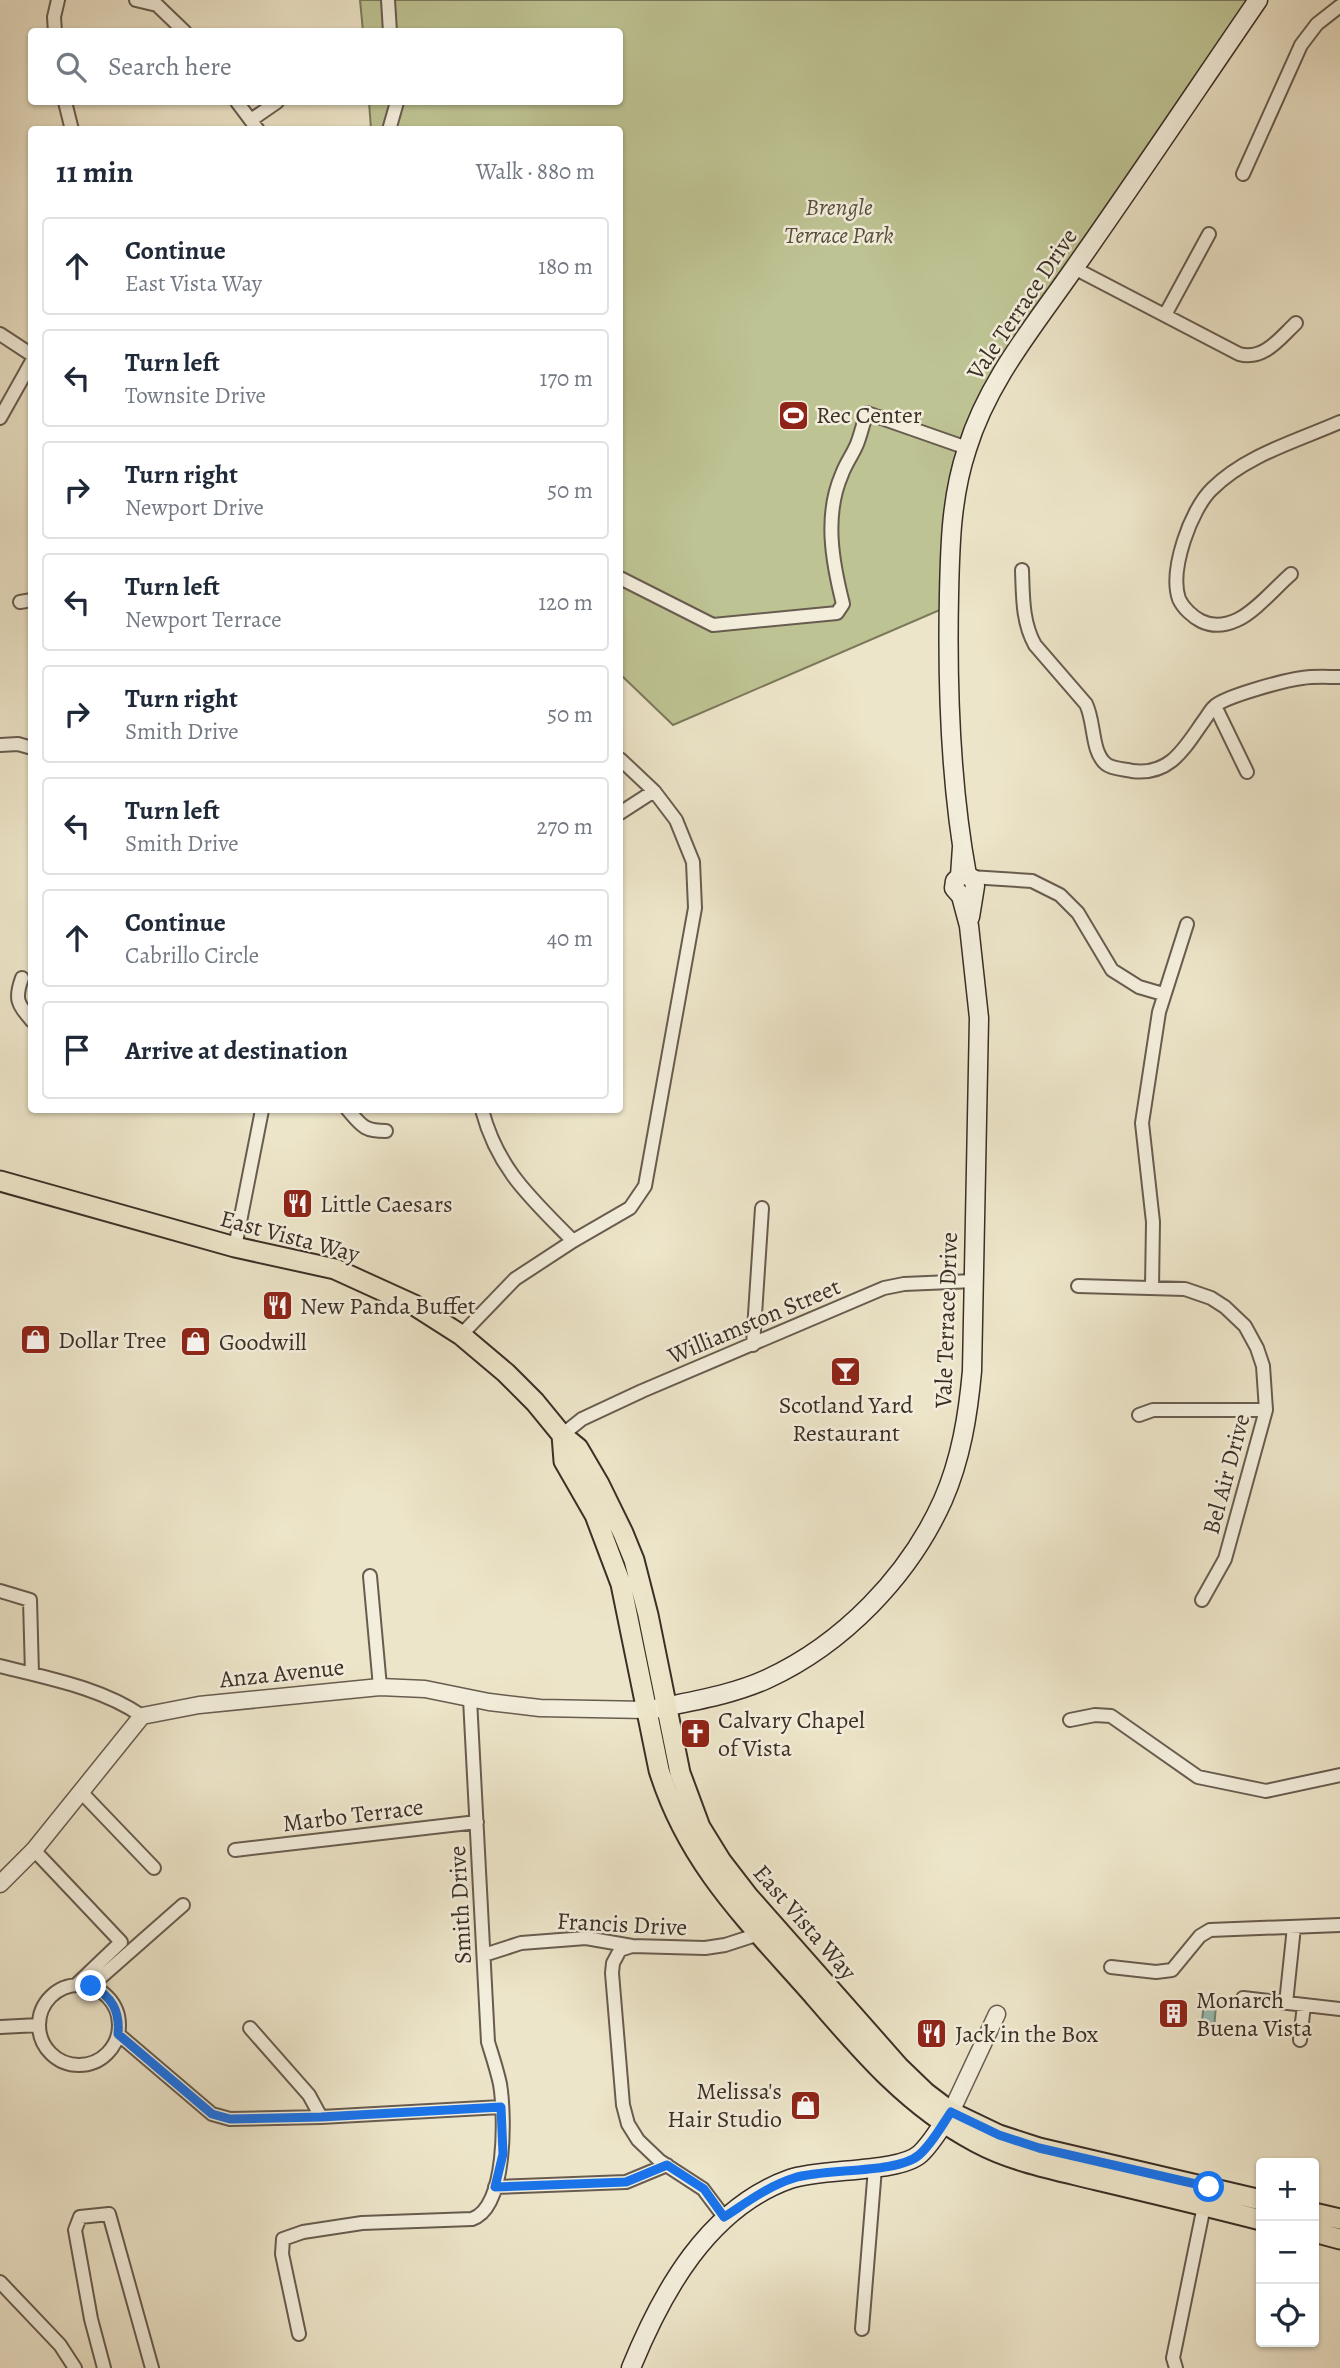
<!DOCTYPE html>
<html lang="en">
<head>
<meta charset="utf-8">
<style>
  :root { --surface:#fff; --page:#f6f6f7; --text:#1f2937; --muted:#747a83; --line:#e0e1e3 }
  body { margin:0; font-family:Alegreya,serif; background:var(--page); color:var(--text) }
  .controls { position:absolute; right:21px; bottom:21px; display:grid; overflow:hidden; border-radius:7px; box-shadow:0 2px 5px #0004 }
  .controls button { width:63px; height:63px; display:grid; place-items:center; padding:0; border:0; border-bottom:2px solid var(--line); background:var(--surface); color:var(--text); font:35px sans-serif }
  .stop { position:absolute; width:21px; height:21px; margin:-16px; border:5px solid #1a73e8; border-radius:50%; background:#fff }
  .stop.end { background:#1a73e8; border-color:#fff; box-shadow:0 2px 7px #0008 }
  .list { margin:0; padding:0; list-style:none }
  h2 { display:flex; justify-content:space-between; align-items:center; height:91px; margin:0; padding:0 28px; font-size:30px }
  h2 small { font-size:23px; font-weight:400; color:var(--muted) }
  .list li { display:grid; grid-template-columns:46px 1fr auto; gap:21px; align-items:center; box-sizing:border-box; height:98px; margin:0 14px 14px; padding:0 14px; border:2px solid var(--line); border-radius:7px }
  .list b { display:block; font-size:26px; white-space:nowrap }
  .list p { margin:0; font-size:23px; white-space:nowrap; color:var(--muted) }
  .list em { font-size:23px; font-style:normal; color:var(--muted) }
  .icon { flex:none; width:38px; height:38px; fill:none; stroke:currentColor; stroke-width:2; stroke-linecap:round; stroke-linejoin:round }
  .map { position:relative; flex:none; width:1340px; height:2368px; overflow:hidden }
  .search { position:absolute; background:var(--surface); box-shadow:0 2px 5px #0004; left:28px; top:28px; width:595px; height:77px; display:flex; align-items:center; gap:18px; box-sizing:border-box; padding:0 24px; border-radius:7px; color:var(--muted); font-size:26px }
  .panel { position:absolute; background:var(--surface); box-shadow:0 2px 5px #0004; left:28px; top:126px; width:595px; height:987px; border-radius:7px }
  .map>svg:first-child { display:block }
  .green { fill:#bec393; stroke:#7c795c; stroke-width:2 }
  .water { fill:#99bfb5; stroke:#73857c; stroke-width:2 }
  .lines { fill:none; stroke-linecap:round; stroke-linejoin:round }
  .minor-casing { stroke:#685c4f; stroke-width:16 }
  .tertiary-casing { stroke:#685c4f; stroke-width:19 }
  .secondary-casing { stroke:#3b2f26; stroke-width:21 }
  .primary-casing { stroke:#3b2f26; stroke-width:23 }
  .minor { stroke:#f3eedc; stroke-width:12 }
  .tertiary { stroke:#f3eedc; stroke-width:16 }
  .secondary { stroke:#f3eedc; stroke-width:18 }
  .primary { stroke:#ede5c9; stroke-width:19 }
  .route { stroke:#1a73e8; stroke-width:9 }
  .labels { text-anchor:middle; stroke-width:5; stroke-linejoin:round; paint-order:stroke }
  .park-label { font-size:24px; font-style:italic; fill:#554d3c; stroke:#f3eedc }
  .street-label { font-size:24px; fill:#3b2f26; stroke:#f3eedc }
  .poi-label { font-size:24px; fill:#3b2f26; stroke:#f3eedc; text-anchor:start }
</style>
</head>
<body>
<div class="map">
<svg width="1340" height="2368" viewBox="0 0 1340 2368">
  <rect width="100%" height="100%" fill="#ede5c9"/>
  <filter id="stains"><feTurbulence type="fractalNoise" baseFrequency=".00286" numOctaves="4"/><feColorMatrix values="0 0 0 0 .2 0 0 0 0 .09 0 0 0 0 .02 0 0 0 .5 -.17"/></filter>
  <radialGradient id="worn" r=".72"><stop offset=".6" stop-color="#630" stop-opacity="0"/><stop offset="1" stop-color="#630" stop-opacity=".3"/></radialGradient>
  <path class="green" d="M360,0H1258L1005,366L967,447L949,606L673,725L620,674V130L371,129L369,102H620V32L363,31Z"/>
  <path class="water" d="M1204,2004L1216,2005L1214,2029L1201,2028Z"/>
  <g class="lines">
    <defs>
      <path id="minor" d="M136,0L157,5L185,32
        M388,0L390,32
        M55,32L54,17L58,0
        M65,102L72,130
        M237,102L258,130
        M251,120L277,102
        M389,130L397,102
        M1243,174L1301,45L1317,24L1340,6
        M1074,268L1239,354C1264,361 1280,338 1296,323
        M1165,315L1209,234
        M0,334L32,355
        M0,418L32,361
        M1022,570C1023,595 1022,622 1035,645L1086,704C1095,722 1091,752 1106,764C1112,769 1124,769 1132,771C1171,776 1185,747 1205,719C1208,715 1211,709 1215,706C1226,696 1286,680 1302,678C1314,676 1328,677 1340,677
        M1291,574C1276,587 1255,612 1237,620C1226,625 1213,627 1201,621C1193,617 1183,608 1179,599C1169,570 1191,509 1212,489C1246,455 1297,441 1340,422
        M620,578L713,625L837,613L843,604C832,561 824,515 842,474C846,463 853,454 857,444C861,434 863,423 867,413L967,448
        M20,602L32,600
        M1215,706L1247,772
        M0,745L18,744L32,748
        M620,813L654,791
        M970,877L1032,881L1060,895L1078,913L1112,970L1139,987L1163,994
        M22,978C14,1000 18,1004 32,1021
        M348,1110C362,1126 364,1131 386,1131
        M482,1110C498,1170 531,1198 573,1241
        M235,1247L262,1110
        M1078,1286L1185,1289L1211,1298L1225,1307L1245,1326L1257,1348L1263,1366L1266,1410L1225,1559L1202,1600
        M1152,1288L1153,1222L1142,1123L1159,1012L1187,924
        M461,1335L515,1279L573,1241L630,1208L645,1186L695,908L693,862L676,820L654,791L620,759
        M753,1345L762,1208
        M1139,1415L1153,1410H1266
        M562,1435L582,1419L642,1391L884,1288L904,1284L974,1281
        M370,1576L380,1687
        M0,1591L30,1600L32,1674
        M0,1666C47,1678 102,1688 142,1716
        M1070,1720L1095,1715L1111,1716L1198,1777L1266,1791L1340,1775
        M82,1793L154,1868
        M34,1850L121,1942L77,1984
        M235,1850L477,1822
        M632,1946L620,1950L613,1963L612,1973L623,2105L628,2124L638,2140L660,2161L703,2189L724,2217
        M484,1955L521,1943L586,1938L632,1946L705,1948L725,1945L759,1934
        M1111,1967L1156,1972L1172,1970L1200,1936L1210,1930L1340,1925
        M39 2025a40 40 0 1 1 80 0a40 40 0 1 1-80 0Z
        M91,1986L183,1905
        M1243,1998L1340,2009
        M1286,2003L1294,1927
        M0,2027L39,2025
        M250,2028L309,2095L321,2117
        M118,2034L212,2114L230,2119L321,2117L501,2107
        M1300,2040L1304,2005
        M495,2187L626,2182L667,2165
        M0,2282L60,2345L75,2368
        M862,2329L875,2168
        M299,2334L282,2254L283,2239L303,2232L362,2223L472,2219C507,2208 505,2114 500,2084C497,2070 492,2055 488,2042L470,1699
        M104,2368L91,2319L75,2230L80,2217L109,2214L152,2368
        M1176,2368L1173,2358L1204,2206"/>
      <path id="tertiary" d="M0,1884L34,1850L142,1716L199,1705L380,1687L425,1689L489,1702L540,1708L646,1710
        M951,2112L997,2014"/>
      <path id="secondary" d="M970,917L975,886L973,879L967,875C950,783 947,689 949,595C950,546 951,497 967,449C988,380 1035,325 1075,267C1137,179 1197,89 1258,0
        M655,1709C692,1701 732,1695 767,1679C843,1644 909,1576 943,1500C961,1459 968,1415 972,1371L979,1018L969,926L961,896L954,888L955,881L960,876L962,847
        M631,2368C662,2292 708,2208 790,2179C822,2168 899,2173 920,2154C932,2143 942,2125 951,2112"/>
      <path id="primary" d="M0,1181L235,1247L335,1269L414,1305L461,1335L506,1373L535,1402L562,1435L578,1448L599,1484L623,1533L634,1560L648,1615L680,1773L700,1827L721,1861L748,1896L899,2067L926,2093L951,2112L999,2135L1039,2148L1261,2200
        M562,1435L564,1461L595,1515L621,1584L659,1770C688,1863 746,1919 809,1990C859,2048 907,2106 976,2142C1013,2162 1056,2170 1097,2180C1152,2193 1206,2206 1261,2220
        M1314,2213L1340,2219
        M1314,2232L1340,2239"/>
    </defs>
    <use href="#minor" class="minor-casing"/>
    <use href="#tertiary" class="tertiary-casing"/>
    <use href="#secondary" class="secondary-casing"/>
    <use href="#primary" class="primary-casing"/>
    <use href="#minor" class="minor"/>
    <use href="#tertiary" class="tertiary"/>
    <use href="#secondary" class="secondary"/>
    <use href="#primary" class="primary"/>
  </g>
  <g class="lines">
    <path class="route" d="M91,1986C112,1996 120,2011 118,2034L212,2114L230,2119L321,2117L501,2107L503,2154L495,2187L626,2182L667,2165L704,2189L724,2217C746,2203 768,2186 794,2178C825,2168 897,2174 919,2155C932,2144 942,2125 951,2112L999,2135L1039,2148L1209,2187"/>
  </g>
  <defs>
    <symbol id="stadium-square" viewBox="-11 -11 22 22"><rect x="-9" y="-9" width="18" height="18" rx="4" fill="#8f2418" stroke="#f3eedc"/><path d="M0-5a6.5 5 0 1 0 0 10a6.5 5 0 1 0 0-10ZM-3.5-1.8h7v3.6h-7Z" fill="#fff"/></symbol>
    <symbol id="restaurant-square" viewBox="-11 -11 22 22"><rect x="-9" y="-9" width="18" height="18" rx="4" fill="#8f2418" stroke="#f3eedc"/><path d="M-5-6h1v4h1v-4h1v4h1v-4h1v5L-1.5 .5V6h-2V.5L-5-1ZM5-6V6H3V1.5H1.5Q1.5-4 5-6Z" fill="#fff"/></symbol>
    <symbol id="shop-square" viewBox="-11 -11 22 22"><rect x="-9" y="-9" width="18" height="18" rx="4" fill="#8f2418" stroke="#f3eedc"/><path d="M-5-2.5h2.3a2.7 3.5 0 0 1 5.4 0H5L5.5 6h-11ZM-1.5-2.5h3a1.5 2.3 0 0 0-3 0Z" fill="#fff"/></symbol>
    <symbol id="bar-square" viewBox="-11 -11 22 22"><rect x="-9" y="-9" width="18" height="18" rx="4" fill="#8f2418" stroke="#f3eedc"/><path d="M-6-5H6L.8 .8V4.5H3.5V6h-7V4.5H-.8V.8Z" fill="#fff"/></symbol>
    <symbol id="church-square" viewBox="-11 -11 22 22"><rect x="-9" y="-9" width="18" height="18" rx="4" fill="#8f2418" stroke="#f3eedc"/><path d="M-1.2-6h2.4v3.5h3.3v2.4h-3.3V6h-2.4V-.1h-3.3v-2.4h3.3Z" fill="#fff"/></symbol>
    <symbol id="building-square" viewBox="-11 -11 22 22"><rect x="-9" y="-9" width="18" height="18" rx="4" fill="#8f2418" stroke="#f3eedc"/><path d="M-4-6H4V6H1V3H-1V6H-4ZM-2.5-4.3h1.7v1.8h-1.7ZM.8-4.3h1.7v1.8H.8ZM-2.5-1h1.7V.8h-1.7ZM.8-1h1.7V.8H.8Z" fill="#fff"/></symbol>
  </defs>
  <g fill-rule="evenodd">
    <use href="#stadium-square" x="776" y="398" width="35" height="35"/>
    <use href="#restaurant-square" x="280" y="1186" width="35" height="35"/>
    <use href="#restaurant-square" x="260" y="1288" width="35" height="35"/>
    <use href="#shop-square" x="18" y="1322" width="35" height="35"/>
    <use href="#shop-square" x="178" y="1324" width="35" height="35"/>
    <use href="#bar-square" x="828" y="1354" width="35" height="35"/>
    <use href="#church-square" x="678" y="1716" width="35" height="35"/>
    <use href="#building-square" x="1156" y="1996" width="35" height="35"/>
    <use href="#restaurant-square" x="914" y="2016" width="35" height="35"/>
    <use href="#shop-square" x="788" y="2088" width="35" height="35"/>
  </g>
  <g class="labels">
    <g class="park-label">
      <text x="839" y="215">Brengle<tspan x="839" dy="28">Terrace Park</tspan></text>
    </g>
    <g class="street-label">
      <text transform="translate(1022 304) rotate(-56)" y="8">Vale Terrace Drive</text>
      <text transform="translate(290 1236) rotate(15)" y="8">East Vista Way</text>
      <text transform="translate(946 1320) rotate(-88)" y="8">Vale Terrace Drive</text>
      <text transform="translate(754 1321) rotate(-23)" y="8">Williamston Street</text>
      <text transform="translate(1226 1474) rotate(-75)" y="8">Bel Air Drive</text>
      <text transform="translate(282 1673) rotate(-6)" y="8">Anza Avenue</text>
      <text transform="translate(353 1815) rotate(-7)" y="8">Marbo Terrace</text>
      <text transform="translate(460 1905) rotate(-93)" y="8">Smith Drive</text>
      <text transform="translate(805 1922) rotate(49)" y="8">East Vista Way</text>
      <text transform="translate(622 1924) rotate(3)" y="8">Francis Drive</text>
    </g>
    <g class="poi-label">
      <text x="816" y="423">Rec Center</text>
      <text x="320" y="1212">Little Caesars</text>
      <text x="300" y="1314">New Panda Buffet</text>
      <text x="58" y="1348">Dollar Tree</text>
      <text x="219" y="1350">Goodwill</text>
      <text x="846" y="1413" text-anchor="middle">Scotland Yard<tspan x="846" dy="28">Restaurant</tspan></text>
      <text x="718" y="1728">Calvary Chapel<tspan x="718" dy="28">of Vista</tspan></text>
      <text x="1196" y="2008">Monarch<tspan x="1196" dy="28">Buena Vista</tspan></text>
      <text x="955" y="2042">Jack in the Box</text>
      <text x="782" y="2099" text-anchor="end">Melissa's<tspan x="782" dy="28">Hair Studio</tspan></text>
    </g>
  </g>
  <rect width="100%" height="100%" filter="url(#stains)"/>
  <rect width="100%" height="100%" fill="url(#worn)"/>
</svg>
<div class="controls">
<button>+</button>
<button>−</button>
<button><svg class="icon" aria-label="locate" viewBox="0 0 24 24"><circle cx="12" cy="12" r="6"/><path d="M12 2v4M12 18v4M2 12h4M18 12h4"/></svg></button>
</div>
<div class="stop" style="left:1209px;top:2187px"></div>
<div class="stop end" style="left:91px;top:1986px"></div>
<div class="search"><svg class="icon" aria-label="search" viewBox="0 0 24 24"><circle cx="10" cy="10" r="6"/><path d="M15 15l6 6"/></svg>Search here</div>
<section class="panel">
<h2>11 min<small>Walk · 880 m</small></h2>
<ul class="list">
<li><svg class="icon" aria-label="ahead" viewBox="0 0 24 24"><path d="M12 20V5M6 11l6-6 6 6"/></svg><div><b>Continue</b><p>East Vista Way</p></div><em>180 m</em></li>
<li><svg class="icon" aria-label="left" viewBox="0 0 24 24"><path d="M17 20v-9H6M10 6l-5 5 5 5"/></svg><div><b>Turn left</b><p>Townsite Drive</p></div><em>170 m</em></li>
<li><svg class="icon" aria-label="right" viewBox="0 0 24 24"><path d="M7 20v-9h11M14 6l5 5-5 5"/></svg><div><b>Turn right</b><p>Newport Drive</p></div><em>50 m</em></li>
<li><svg class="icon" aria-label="left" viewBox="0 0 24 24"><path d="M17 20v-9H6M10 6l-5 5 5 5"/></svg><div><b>Turn left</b><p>Newport Terrace</p></div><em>120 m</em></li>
<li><svg class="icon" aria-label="right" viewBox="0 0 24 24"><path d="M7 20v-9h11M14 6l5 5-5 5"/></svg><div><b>Turn right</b><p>Smith Drive</p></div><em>50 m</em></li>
<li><svg class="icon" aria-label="left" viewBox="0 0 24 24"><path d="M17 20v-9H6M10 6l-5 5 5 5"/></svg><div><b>Turn left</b><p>Smith Drive</p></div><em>270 m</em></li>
<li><svg class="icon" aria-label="ahead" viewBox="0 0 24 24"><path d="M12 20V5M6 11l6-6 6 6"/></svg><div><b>Continue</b><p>Cabrillo Circle</p></div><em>40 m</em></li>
<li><svg class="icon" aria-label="arrive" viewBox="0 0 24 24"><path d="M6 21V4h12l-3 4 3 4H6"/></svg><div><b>Arrive at destination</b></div></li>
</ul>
</section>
</div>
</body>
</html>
